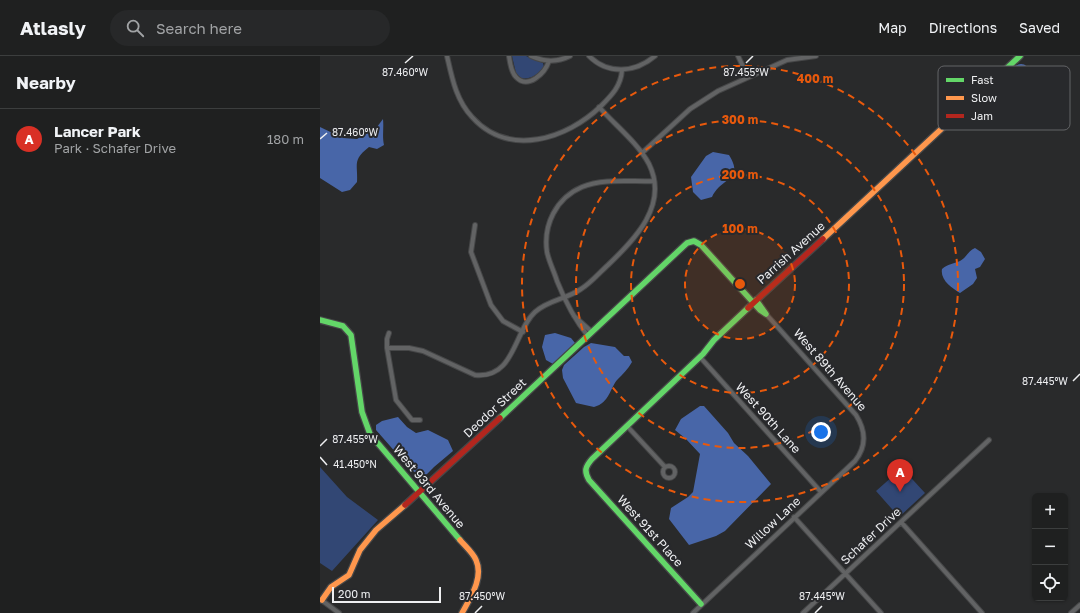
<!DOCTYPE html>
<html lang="en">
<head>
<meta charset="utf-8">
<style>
  :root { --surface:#1f2020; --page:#272829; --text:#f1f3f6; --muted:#a1a3a5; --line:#3c3e3e; --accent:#d93025 }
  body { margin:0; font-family:"Golos Text",sans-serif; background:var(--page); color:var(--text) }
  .controls { position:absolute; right:12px; bottom:12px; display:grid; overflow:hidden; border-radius:6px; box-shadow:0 1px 3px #0004 }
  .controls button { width:36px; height:36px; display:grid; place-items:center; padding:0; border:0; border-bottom:1px solid var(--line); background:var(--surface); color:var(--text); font:20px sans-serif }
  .scale { position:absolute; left:12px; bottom:10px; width:109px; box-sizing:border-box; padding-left:4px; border:2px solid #eeeff1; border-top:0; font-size:11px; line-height:14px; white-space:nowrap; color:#eeeff1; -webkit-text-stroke:3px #28292c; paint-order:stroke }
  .you { position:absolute; left:501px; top:376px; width:14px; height:14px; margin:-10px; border:3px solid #fff; border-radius:50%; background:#1a73e8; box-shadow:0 0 0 6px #1a73e833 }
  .badge { display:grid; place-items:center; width:26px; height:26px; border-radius:50%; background:var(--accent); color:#fff; font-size:13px; font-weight:700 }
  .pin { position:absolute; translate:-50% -33px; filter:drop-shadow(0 1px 2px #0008) }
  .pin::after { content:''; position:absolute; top:21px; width:14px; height:12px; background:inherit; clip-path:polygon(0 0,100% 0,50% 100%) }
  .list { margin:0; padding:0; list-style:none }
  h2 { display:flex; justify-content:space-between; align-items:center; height:52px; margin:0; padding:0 16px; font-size:17px }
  h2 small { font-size:13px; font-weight:400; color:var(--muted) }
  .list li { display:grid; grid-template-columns:26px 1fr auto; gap:12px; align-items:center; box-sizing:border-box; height:60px; padding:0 16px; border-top:1px solid var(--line) }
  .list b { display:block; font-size:15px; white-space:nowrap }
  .list p { margin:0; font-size:13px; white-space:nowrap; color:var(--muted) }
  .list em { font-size:13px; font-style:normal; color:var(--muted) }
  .icon { flex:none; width:22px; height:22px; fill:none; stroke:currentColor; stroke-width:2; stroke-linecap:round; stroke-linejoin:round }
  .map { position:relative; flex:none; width:760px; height:557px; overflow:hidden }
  header { display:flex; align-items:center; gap:24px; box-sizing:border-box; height:56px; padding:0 20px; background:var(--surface); border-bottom:1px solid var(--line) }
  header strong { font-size:19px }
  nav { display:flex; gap:22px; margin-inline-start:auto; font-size:14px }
  .search { width:280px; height:36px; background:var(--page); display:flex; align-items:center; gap:10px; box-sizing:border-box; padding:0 14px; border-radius:22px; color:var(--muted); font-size:15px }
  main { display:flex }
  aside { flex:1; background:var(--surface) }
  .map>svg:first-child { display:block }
  .green { fill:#324774 }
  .water { fill:#4866a8 }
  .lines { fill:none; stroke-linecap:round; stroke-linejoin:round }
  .street-casing { stroke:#464748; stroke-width:6 }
  .fast-casing { stroke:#464748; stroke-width:8 }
  .slow-casing { stroke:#464748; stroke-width:8 }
  .jam-casing { stroke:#464748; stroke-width:8 }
  .street { stroke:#626364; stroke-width:4 }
  .fast { stroke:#63d668; stroke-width:5.5 }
  .slow { stroke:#ff974d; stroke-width:5.5 }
  .jam { stroke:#b3261e; stroke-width:5.5 }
  .ticks { fill:none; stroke:#eeeff1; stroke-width:1.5 }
  .ring { fill:none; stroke:#e8590c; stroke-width:2; stroke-dasharray:7 5 }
  .labels { text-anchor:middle; stroke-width:4; stroke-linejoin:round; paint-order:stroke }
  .street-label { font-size:12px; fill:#eeeff1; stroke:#28292c }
  .key { fill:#28292c; stroke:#636467; stroke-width:1 }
  .key-label { font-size:11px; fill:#eeeff1 }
  .ticks-label { font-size:10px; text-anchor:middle; fill:#eeeff1; stroke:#28292c; stroke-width:4; stroke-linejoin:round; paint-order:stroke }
  .centre { fill:#e8590c; stroke:#28292c; stroke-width:2 }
  .ring-label { font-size:12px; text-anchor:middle; font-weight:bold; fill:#e8590c; stroke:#28292c; stroke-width:4; stroke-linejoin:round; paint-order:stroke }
</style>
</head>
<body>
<header>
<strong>Atlasly</strong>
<div class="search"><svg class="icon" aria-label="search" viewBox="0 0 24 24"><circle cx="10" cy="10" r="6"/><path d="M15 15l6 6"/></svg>Search here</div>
<nav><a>Map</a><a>Directions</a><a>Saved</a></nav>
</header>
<main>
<aside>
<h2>Nearby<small></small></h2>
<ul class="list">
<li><span class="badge">A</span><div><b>Lancer Park</b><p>Park · Schafer Drive</p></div><em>180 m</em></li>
</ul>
</aside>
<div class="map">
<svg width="760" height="557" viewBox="0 0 760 557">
  <rect width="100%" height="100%" fill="#292a2b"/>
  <path class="green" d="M192,0H206L223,7L224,11C219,18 210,24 201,22L196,17Z
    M0,411L27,441L58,464L12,515L0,507Z
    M582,412L605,437L579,461L556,435Z"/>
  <path class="water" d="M693 16a8 8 0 1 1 16 0a8 8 0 1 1-16 0Z
    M63,63C64,73 62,79 64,89L57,93L49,91C32,104 38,108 37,126L30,134L22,136L0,122V71L23,82L37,83L57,71Z
    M393,96L409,99C425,125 401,121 392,141L381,144L373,136L371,121L386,100Z
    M655,192L661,196L665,203L660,211L655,213L657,222L653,228L640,237C632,232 620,224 622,213C628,208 633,208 640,205C646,202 648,195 655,192Z
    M235,277L251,282L255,287L236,307L233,308L226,304L222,291L225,279Z
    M271,287L295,291L304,300H309L312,306C308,313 303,318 298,323C290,331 290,347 274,351L256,347L243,322L242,314L244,309L264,291Z
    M380,350H384L408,377L414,387L428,400L451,428L405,475L396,480L369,489L349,463L351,452L368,441L373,436L380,398L366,383L355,374L361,363Z
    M78,361L87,371L96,377L108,374L128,384L133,395L114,411L105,420L92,415L56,374V369L62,365Z"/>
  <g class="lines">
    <defs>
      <path id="street" d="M127,0C132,22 136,44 152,61C189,102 247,83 281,50C292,39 301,30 302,14
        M189,0C190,7 191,16 196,21C208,34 225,17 229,5
        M211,0C224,6 238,6 250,0
        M269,0C288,19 315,17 335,0
        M418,0L428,21
        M322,97L370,53L398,35L467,4L496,0
        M155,169L151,196L171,249L183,265L203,276
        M254,260L272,276
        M69,277L67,283V292L76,344L92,364H100
        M268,280C254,263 245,245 237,225C234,215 229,206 227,196C223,169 236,142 262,131C283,122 312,126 334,125
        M67,292H89L103,295L155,319C195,323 194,275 215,256C228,244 247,243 261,233C271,227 279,217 288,209C315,183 349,149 329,108C318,87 295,69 279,51
        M380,301L501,436
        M307,370L345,411
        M343 416a6 6 0 1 1 12 0a6 6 0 1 1-12 0Z
        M474,461L561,557
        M581,466L662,557
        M0,543L19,557
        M373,557L535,405C547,390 546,375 536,359L446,258
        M483,557L669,384
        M751,557L760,549"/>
      <path id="fast" d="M646,50L700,0
        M0,264L23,270L31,279L42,356L50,378L140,484
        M180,362L367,187L374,185L381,189L440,254L446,258L436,244
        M381,548L269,424C264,415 265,411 272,403L383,298L394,284L428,252"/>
      <path id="slow" d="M503,183L646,50
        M140,484C145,490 153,497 156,504C164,522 150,542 142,557
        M2,544L11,531L29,519L40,494L56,474L85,449"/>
      <path id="jam" d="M428,252L503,183
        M85,449L180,362"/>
    </defs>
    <use href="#street" class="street-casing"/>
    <use href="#fast" class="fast-casing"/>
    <use href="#slow" class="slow-casing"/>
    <use href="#jam" class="jam-casing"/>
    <use href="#street" class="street"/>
    <use href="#fast" class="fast"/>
    <use href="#slow" class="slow"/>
    <use href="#jam" class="jam"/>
  </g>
  <path class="ticks" d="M85,7L93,0M426,7L433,0M0,83L7,77M753,325L760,318M0,390L7,383M0,401L7,409M155,557L162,550M495,557L502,550"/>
  <circle cx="420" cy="228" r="55" fill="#e8590c" fill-opacity=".12"/>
  <g class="ring">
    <circle cx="420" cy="228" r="55"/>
    <circle cx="420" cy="228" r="109"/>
    <circle cx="420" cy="228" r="164"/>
    <circle cx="420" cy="228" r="218"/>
  </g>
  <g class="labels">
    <g class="street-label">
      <text transform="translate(471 197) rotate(-42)" y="4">Parrish Avenue</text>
      <text transform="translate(510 314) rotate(49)" y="4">West 89th Avenue</text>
      <text transform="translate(175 352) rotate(-43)" y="4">Deodor Street</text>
      <text transform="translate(448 362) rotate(48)" y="4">West 90th Lane</text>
      <text transform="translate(109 431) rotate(50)" y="4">West 93rd Avenue</text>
      <text transform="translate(453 467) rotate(-43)" y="4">Willow Lane</text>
      <text transform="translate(330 475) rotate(48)" y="4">West 91st Place</text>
      <text transform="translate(551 480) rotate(-43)" y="4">Schafer Drive</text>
    </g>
  </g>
  <rect x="618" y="10" width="132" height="64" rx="6" class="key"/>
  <rect x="626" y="22" width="18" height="4" fill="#63d668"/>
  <rect x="626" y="40" width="18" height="4" fill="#ff974d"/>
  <rect x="626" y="58" width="18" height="4" fill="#b3261e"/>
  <g class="key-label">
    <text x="651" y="28">Fast</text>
    <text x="651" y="46">Slow</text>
    <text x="651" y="64">Jam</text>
  </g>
  <g class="ticks-label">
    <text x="85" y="20">87.460°W</text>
    <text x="426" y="20">87.455°W</text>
    <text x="35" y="80">87.460°W</text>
    <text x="725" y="329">87.445°W</text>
    <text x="35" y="387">87.455°W</text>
    <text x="35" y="412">41.450°N</text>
    <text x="162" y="544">87.450°W</text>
    <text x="502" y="544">87.445°W</text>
  </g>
  <circle cx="420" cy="228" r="6" class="centre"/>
  <g class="ring-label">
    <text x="495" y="27">400 m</text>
    <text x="420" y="68">300 m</text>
    <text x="420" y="123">200 m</text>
    <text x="420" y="177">100 m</text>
  </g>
</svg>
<div class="controls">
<button>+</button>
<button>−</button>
<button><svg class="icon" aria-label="locate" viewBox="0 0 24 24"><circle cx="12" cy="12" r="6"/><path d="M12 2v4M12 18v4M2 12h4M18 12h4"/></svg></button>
</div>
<div class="scale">200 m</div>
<div class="you"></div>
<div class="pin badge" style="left:580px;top:436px">A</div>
</div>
</main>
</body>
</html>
